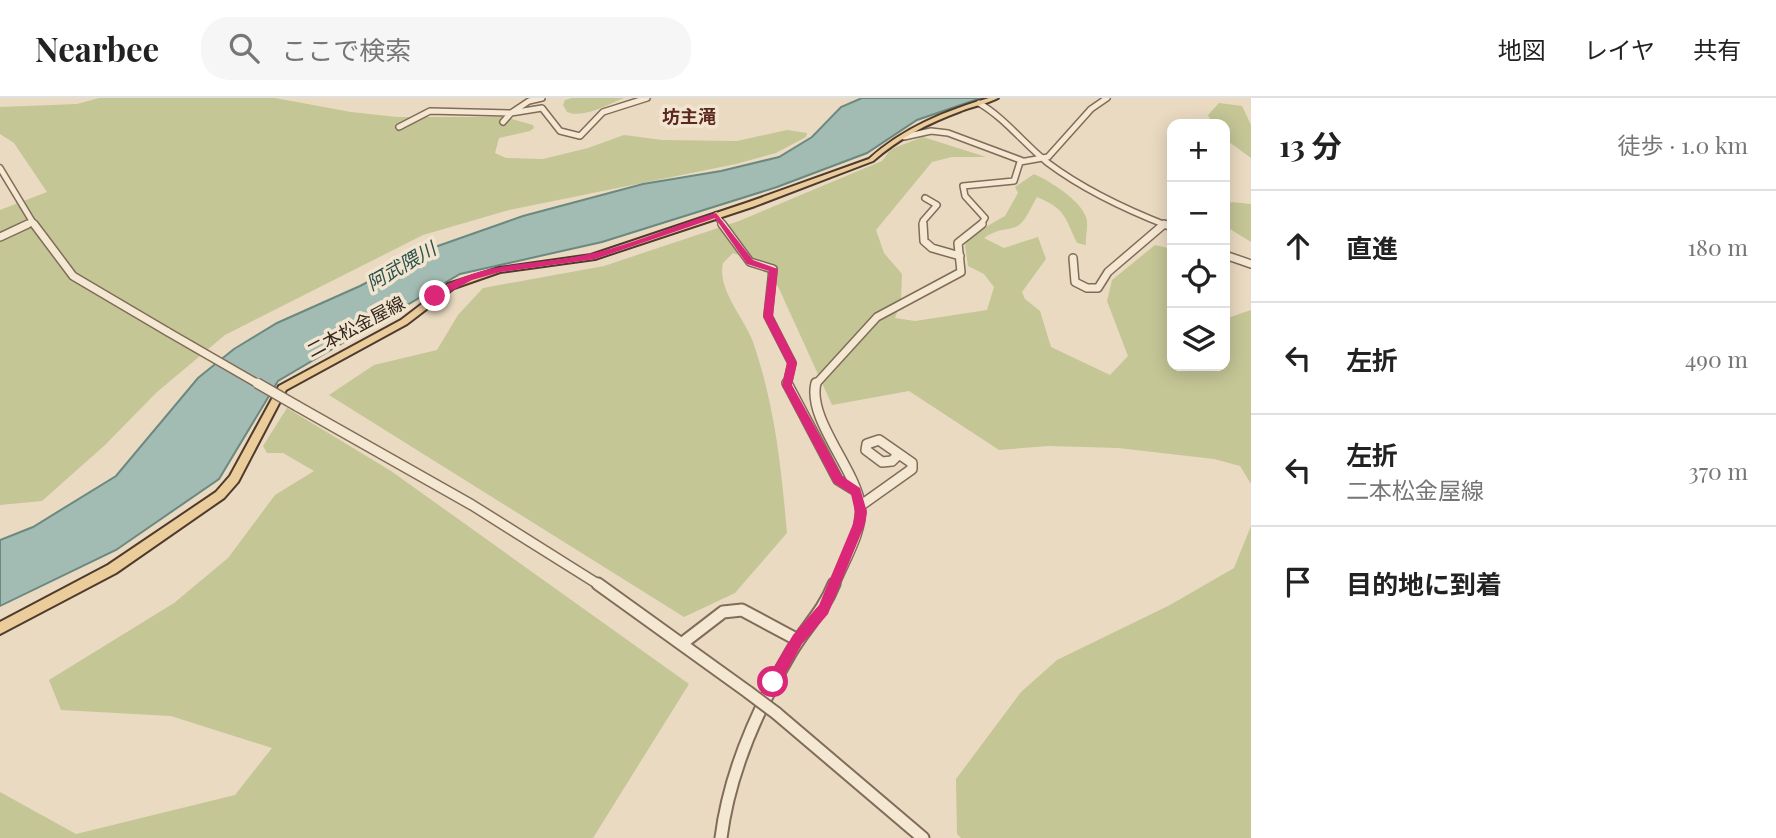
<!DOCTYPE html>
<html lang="ja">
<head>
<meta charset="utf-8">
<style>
  :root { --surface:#fff; --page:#f6f6f6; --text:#222; --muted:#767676; --line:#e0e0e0 }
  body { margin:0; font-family:"Playfair Display","Noto Sans JP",serif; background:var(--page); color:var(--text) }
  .controls { position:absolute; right:21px; top:21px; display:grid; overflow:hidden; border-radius:14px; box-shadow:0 4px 18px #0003 }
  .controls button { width:63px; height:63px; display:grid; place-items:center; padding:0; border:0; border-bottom:2px solid var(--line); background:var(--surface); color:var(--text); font:35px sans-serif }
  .stop { position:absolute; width:21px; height:21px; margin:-16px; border:5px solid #db2777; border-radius:50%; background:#fff }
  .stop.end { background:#db2777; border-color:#fff; box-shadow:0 2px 7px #0008 }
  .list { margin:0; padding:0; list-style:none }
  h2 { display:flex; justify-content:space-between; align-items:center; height:91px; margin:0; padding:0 28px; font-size:30px }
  h2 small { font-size:23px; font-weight:400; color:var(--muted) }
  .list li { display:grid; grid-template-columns:46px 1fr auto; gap:21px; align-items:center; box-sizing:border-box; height:112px; padding:0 28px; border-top:2px solid var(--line) }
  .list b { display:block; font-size:26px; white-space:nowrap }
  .list p { margin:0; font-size:23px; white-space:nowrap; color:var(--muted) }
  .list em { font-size:23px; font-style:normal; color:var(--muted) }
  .icon { flex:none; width:38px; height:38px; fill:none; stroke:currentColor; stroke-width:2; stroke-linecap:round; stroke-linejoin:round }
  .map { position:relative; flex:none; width:1251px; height:740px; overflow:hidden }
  header { display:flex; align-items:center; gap:42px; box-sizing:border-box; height:98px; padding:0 35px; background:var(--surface); border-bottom:2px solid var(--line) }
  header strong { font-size:33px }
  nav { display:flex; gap:38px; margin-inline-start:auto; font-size:24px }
  .search { width:490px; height:63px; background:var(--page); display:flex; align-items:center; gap:18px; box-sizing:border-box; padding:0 24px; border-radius:28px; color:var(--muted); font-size:26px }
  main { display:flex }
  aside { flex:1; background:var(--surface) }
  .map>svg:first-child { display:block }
  .green { fill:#c4c696 }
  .water { fill:#a3bcb3; stroke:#6b897f; stroke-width:2 }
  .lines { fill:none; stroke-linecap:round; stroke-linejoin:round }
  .minor-far3-casing { stroke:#816c5a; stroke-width:8 }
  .minor-far2-casing { stroke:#816c5a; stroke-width:10 }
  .minor-far1-casing { stroke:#816c5a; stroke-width:12 }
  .minor-casing { stroke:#816c5a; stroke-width:15 }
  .major-casing { stroke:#4f3b2e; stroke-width:4 }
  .minor-far3 { stroke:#f5e8d3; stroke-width:5 }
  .minor-far2 { stroke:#f5e8d3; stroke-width:7 }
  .minor-far1 { stroke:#f5e8d3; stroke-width:9 }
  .minor { stroke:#f5e8d3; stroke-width:11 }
  .major { fill:#ebcc9b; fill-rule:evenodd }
  .minor-bridge-far2-casing { stroke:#816c5a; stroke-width:10; stroke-linecap:butt }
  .minor-bridge-far1-casing { stroke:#816c5a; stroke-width:12; stroke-linecap:butt }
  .minor-bridge-casing { stroke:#816c5a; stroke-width:15; stroke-linecap:butt }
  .minor-bridge-far2 { stroke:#f5e8d3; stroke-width:7 }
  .minor-bridge-far1 { stroke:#f5e8d3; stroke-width:9 }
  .minor-bridge { stroke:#f5e8d3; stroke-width:11 }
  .route { fill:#db2777 }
  .labels { text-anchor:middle; stroke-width:7; stroke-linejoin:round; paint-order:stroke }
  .far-quarter-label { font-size:18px; font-weight:bold; fill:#5b2820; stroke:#f2e5d0 }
  .street-label { font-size:18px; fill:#32261d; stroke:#f2e5d0 }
  .water-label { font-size:19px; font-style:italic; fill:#2d514c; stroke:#f2e5d0 }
</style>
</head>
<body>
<header>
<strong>Nearbee</strong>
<div class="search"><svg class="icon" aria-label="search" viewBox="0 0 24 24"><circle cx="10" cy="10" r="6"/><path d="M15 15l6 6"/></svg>ここで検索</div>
<nav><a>地図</a><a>レイヤ</a><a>共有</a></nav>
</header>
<main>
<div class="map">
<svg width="1251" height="740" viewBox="0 0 1251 740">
  <rect width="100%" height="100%" fill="#eadac1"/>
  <path class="green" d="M99,0H275L351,14L397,19H504L533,27L534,30L530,33L499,40L495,55L506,60L543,61L588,50L624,37L662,42L737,43L787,32L807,35L806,39L776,55L736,66L509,112L423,137L225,237L157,294L105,347L42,403L0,407V112L47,94L14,45L0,36V9L77,6Z
    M572,0H624C608,6 585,21 567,14L563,7L565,2Z
    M1219,5L1242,8L1251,27V60L1225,41V26H1213L1208,17Z
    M923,39L986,59H952L932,64L876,132L884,155L902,176L901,202L895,220L915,223L987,212L994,189L984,176L968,168L965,147L975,135L1005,118L1018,95L1015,89L1034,76C1050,83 1080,102 1086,119C1089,127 1085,138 1086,147L1077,145C1065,120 1066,111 1037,99C1032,107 1027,121 1019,127C1011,133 999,129 984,140L1004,150L1038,139L1046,161L1022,194L1025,201L1040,213L1051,249L1110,277L1128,258L1107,203L1112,182L1155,147L1172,151V268H1225V221L1251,212V386L1240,368L1214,361L1118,350L1048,348L999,352L909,293L832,307L776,184L754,163L733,155L723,165C717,192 744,219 753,244C775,308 781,368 787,435L735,495L684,519L329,297L374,267L437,252L458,217L483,190L604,168L739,123L882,63L891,51Z
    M1232,104L1251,106V144L1225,128V107Z
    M287,310L391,373L689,586L593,740H0V694L76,736L235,697L272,650L171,618L61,612L49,582L174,505L228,460L275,397L314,373L283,355H267L263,348Z
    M1251,428V740H961L957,736L956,681L1021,594L1057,562L1170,507L1234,470Z"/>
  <path class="water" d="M862,0H981L917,22L867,55L777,89L602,144L460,176L278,283L219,381L116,452L0,508V442L33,429L116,378L198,280L234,251L277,225L360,188L435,149L523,118L643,86L721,73L779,59L812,39L841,9Z"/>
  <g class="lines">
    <defs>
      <path id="minor-far3" d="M979,5C1006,21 1024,46 1048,65C1084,92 1127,112 1168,128
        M503,24L511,15L542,10L560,33L580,38L603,14L647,0
        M399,29L430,13L511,15L529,3L542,0
        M904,39L931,33L948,35L1023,63
        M0,70L35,128
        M716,117L724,128
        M24,128L32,124
        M923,128V123L937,107L925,100
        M980,128L985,120L965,98L963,88L1014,83L1020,64L1048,59L1091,11L1107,0"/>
      <path id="minor-far2" d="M34,126L73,178L168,234
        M722,126L750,164L773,171L768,218L792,265L787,287
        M923,126L924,143L932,150L960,158
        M1164,126L1172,129
        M0,139L28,126
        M1225,157L1251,166
        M1073,160L1075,184L1087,190H1098L1108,174L1163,127
        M815,287L877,219L961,174L958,145L982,126"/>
      <path id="minor-far1" d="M787,285L838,382L856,393
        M816,285C807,320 855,371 860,406C864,433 843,464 834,488
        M297,308L472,407L601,488
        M860,408L912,371V365L879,342L867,346L866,352L882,364L892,363L899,356"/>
      <path id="minor" d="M598,486L748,594
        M684,544L723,514L742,512L798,542
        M776,615L923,740
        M721,740C729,676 758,610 791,554C806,528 822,516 834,486"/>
      <path id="major" d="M989,0H998C987,6 973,8 961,13C928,25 899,40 873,63L755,108L595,161L500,174L454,190L407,226L286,292L238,384L224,400L116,475L0,536V524L108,467L216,394L230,378L279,288L401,222L448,186L499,170L591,157L749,104L869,61C903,30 945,13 989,0Z"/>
    </defs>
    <use href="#minor-far3" class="minor-far3-casing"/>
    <use href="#minor-far2" class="minor-far2-casing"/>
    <use href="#minor-far1" class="minor-far1-casing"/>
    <use href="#minor" class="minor-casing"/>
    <use href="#major" class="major-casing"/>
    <use href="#minor-far3" class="minor-far3"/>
    <use href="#minor-far2" class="minor-far2"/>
    <use href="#minor-far1" class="minor-far1"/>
    <use href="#minor" class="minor"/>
    <use href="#major" class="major"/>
    <defs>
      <path id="minor-bridge-far2" d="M168,234L260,287"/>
      <path id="minor-bridge-far1" d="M257,285L297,308"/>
      <path id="minor-bridge" d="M748,594L776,615"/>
    </defs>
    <use href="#minor-bridge-far2" class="minor-bridge-far2-casing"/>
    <use href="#minor-bridge-far1" class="minor-bridge-far1-casing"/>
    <use href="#minor-bridge" class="minor-bridge-casing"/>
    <use href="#minor-bridge-far2" class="minor-bridge-far2"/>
    <use href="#minor-bridge-far1" class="minor-bridge-far1"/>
    <use href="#minor-bridge" class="minor-bridge"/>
  </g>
  <path class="route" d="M716,115L753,162L778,171L773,218L797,265L792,287L842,378L860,390L867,414L865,426L828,516L802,546L778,589L773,591L766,584L768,579L793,537L819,507L853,426L855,414L851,396L834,385L782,287L787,265L763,218L769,173L747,166L715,120L595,161L500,174L472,182L438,200L431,198C473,162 537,168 589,156C632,147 674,127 716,115Z"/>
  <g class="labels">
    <g class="far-quarter-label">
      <text x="689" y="25">坊主滝</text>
    </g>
    <g class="street-label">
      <text transform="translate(356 229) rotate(-28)" y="6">二本松金屋線</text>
    </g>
    <g class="water-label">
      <text transform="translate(401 168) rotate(-30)" y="7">阿武隈川</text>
    </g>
  </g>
</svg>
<div class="controls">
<button>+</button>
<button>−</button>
<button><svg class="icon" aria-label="locate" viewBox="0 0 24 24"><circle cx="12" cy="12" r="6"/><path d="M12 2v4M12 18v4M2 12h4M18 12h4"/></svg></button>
<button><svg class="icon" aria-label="layers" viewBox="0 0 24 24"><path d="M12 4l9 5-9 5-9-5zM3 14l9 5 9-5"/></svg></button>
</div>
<div class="stop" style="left:773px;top:584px"></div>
<div class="stop end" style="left:435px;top:198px"></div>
</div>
<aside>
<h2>13 分<small>徒歩 · 1.0 km</small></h2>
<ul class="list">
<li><svg class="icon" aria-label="ahead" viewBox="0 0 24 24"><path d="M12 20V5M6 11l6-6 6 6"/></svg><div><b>直進</b></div><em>180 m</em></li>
<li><svg class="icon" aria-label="left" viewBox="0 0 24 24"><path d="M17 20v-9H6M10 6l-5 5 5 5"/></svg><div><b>左折</b></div><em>490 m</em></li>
<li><svg class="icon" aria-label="left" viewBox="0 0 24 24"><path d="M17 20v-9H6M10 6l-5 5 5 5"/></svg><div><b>左折</b><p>二本松金屋線</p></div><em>370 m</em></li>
<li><svg class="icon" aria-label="arrive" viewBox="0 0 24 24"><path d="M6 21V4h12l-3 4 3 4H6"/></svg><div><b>目的地に到着</b></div></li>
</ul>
</aside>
</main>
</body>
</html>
